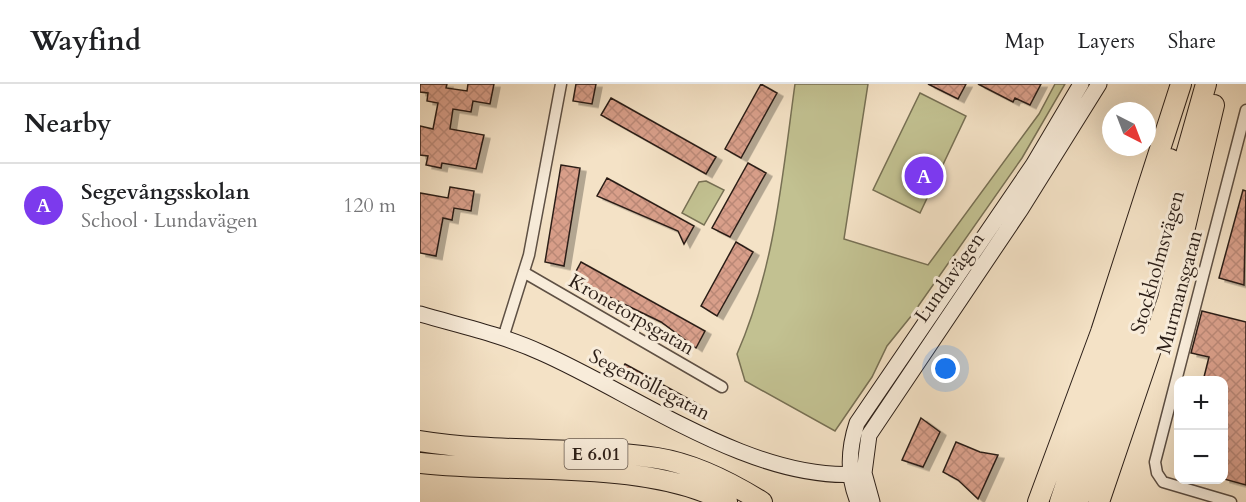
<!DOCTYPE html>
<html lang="en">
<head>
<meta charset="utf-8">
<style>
  :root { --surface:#fff; --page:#f6f6f6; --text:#202124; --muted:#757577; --line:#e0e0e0; --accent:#7c3aed }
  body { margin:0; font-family:Cardo,serif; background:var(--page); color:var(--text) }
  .controls { position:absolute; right:18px; bottom:18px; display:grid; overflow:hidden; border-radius:12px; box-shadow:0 6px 24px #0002 }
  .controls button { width:54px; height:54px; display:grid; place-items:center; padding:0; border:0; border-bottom:2px solid var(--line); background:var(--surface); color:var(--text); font:30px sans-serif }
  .compass { position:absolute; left:682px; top:18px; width:54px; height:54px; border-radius:50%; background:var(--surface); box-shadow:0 6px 24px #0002; rotate:138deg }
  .you { position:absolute; left:526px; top:285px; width:21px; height:21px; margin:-15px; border:4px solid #fff; border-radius:50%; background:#1a73e8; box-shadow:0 0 0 9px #1a73e833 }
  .badge { display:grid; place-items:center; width:39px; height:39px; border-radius:50%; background:var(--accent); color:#fff; font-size:20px; font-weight:700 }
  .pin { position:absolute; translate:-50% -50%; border:3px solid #fff; box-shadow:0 2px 6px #0006 }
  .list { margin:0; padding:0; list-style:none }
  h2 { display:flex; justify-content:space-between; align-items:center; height:78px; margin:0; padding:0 24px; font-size:26px }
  h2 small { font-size:20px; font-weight:400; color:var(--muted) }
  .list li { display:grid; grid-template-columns:39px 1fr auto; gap:18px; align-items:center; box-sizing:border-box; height:84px; padding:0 24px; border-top:2px solid var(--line) }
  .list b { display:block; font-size:22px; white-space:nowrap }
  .list p { margin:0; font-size:20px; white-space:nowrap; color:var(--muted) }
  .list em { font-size:20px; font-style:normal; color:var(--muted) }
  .map { position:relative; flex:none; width:826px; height:418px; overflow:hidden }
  header { display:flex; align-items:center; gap:36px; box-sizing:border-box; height:84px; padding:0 30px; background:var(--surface); border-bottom:2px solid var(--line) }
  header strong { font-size:28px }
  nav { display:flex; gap:33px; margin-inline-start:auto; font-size:21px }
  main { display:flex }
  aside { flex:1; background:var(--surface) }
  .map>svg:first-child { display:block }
  .green { fill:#c2c191; stroke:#777054; stroke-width:1.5 }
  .building { fill:url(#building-cross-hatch); stroke:#2c1f18; stroke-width:1.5; filter:url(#shadow) }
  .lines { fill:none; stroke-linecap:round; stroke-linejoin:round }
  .street-casing { stroke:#5e5044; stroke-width:13 }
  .secondary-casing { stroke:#2c1f18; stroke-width:17 }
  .highway-casing { stroke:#2c1f18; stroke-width:22 }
  .street { stroke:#f8ecda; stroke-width:10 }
  .secondary { stroke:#f8ecda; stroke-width:15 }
  .highway { stroke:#f4e2c6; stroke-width:20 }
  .labels { text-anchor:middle; stroke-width:6; stroke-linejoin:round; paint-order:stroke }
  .shield { fill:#f8ecda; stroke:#695c52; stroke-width:1.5 }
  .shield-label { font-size:18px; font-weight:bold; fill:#2c1f18 }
  .street-label { font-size:20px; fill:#2c1f18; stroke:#f8ecda }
</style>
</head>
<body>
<header>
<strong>Wayfind</strong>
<nav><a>Map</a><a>Layers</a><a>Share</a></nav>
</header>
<main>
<aside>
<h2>Nearby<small></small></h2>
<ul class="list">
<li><span class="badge">A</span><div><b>Segevångsskolan</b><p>School · Lundavägen</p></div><em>120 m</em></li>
</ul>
</aside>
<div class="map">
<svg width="826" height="418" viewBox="0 0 826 418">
  <defs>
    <pattern id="building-cross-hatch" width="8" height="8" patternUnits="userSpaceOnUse" patternTransform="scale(1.5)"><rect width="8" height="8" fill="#d99f8a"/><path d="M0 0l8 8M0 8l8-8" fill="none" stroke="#ba8876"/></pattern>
    <filter id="shadow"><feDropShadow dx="6" dy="3.5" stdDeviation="0" flood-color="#0004"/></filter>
  </defs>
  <rect width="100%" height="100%" fill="#f4e2c6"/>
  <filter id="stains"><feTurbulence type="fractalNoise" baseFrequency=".00333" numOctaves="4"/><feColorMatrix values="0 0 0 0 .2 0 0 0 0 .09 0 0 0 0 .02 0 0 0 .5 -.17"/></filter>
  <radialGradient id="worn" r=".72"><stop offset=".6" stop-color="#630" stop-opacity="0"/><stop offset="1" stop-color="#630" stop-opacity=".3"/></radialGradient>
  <path class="green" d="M375,0H448L424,155L508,181L619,30L635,0H645L602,74L492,231L467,262L452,293L415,347L325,297L317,270C355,183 362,94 375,0Z
    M500,9L546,32L500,129L453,106Z
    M286,97L304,106L284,141L262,129L279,98Z"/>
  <path class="building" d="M0,0H27L26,4L47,7L48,0H74L70,20L53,17L51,28L33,25L30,45L64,51L56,85L22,79L21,84L6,81L8,72L0,71V42L13,45L18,19L7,17L8,9L0,8Z
    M156,0H176L172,20L153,17Z
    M341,0L357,9L321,74L305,65Z
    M508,0H546L538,15Z
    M558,0H621L610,21L595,14L593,18Z
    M191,14L296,73L286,90L181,31Z
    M328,79L346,89L310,153L292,144Z
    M141,81L160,84L144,182L125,178Z
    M187,94L274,142L264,160L258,147L177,112Z
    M30,103L54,107L51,127L34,124L32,136L23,134L16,172L0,169V109L28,114Z
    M823,106L826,107L824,201L799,194Z
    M316,158L333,168L297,232L281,222Z
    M161,178L285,247L276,264L241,238L152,195Z
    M782,227L826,238V401L804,395V297H783L789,273L771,269Z
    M205,280L276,319L272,326L201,287Z
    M501,334L520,348L503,383L482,376Z
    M536,358L560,368L578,371L558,415L538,396L523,388Z"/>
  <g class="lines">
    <defs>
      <path id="street" d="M105,189L302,303
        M83,254L109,171L141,0
        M811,418L743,398L737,389L735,378L826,26"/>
      <path id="secondary" d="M0,230C41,242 83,251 122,269C215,310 333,398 438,390
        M438,418C427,391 428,366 437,339L613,81L661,0
        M452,418L444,389L449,351L601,125L679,0"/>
      <path id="highway" d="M0,357C79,370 159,362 237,374C275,380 310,398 342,418
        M0,379C93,390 224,374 307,418
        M618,418L681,248L761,0
        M640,418L712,203L750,75
        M658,418L706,283L786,0
        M679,418L748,215L794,21"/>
    </defs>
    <use href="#street" class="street-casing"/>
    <use href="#secondary" class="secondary-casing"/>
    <use href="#highway" class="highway-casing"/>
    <use href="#street" class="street"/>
    <use href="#secondary" class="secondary"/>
    <use href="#highway" class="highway"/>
  </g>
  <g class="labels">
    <rect class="shield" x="144.5" y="355" width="63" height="30" rx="4.5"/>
    <g class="shield-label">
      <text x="176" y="376">E 6.01</text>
    </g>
    <g class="street-label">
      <text transform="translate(737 178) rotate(-74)" y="7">Stockholmsvägen</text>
      <text transform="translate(529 193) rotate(-55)" y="7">Lundavägen</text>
      <text transform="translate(759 208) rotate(-75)" y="7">Murmansgatan</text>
      <text transform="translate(212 230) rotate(30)" y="7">Kronetorpsgatan</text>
      <text transform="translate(230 300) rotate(27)" y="7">Segemöllegatan</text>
    </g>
  </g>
  <rect width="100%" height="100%" filter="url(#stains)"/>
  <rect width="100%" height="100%" fill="url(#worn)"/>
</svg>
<div class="controls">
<button>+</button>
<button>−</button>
</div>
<svg class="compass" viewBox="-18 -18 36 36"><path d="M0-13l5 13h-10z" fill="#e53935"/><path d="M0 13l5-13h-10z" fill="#757577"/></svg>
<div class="you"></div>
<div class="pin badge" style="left:504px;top:92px">A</div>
</div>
</main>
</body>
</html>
